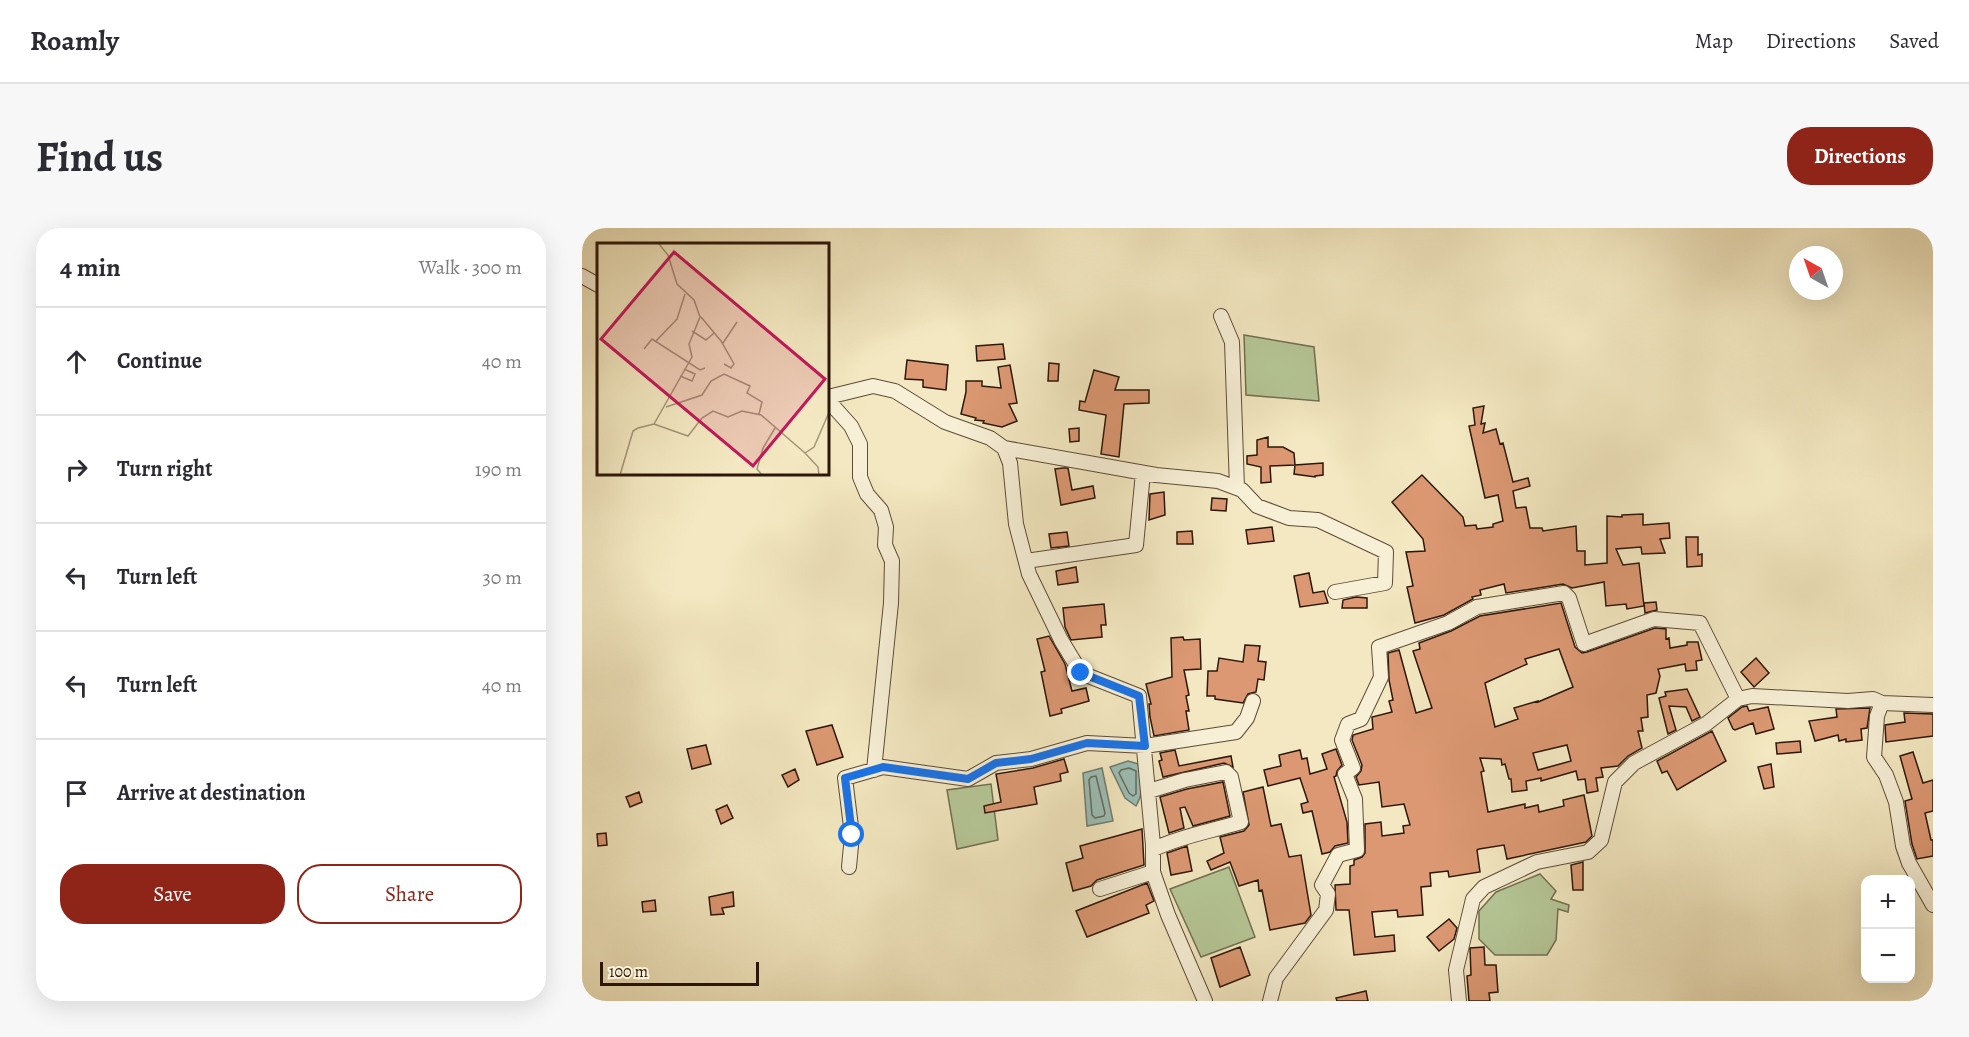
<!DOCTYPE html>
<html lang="en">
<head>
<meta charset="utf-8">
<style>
  :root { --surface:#fff; --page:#f7f7f7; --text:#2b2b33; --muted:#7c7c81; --line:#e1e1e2; --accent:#8f2418 }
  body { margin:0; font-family:Alegreya,serif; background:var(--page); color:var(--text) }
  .controls { position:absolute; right:18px; bottom:18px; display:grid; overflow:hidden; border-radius:12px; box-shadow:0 6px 24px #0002 }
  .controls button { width:54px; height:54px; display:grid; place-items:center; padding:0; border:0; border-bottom:2px solid var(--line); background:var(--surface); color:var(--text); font:30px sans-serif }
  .compass { position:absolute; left:1207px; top:18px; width:54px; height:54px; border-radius:50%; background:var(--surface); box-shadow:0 6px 24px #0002; rotate:320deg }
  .scale { position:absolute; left:18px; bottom:15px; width:159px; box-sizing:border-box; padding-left:6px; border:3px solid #2d1709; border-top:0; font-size:16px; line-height:21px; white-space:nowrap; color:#2d1709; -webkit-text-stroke:4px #f7f0d7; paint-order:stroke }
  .stop { position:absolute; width:18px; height:18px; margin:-14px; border:4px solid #1a73e8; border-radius:50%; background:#fff }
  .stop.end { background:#1a73e8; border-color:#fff; box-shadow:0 2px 6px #0008 }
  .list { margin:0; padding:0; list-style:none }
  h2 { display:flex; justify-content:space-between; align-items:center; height:78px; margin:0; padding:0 24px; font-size:26px }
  h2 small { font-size:20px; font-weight:400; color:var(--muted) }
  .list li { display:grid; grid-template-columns:39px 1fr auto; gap:18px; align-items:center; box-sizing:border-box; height:108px; padding:0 24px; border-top:2px solid var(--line) }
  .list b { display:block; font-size:22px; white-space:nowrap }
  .list em { font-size:20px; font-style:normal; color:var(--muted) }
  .actions { display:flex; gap:12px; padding:18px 24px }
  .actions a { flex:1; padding:14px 0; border:2px solid var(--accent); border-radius:24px; text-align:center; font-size:21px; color:var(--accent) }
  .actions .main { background:var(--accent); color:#fff }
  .icon { flex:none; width:33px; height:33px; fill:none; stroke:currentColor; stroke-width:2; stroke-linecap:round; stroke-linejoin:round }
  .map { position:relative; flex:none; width:1351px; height:773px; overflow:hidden; border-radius:24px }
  header { display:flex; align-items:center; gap:36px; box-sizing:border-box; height:84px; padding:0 30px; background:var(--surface); border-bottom:2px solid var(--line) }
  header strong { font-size:28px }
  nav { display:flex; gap:33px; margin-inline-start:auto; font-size:21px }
  .intro { display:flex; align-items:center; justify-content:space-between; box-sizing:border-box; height:144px; padding:0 36px }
  h1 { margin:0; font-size:42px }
  .button { padding:15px 27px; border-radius:24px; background:var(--accent); color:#fff; font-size:21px; font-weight:700 }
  main { display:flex; gap:36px; padding:0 36px }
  aside { flex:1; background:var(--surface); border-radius:24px; box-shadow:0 6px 24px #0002 }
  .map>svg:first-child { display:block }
  .green { fill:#b6c797; stroke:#726f50; stroke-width:1.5 }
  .water { fill:#9cbfb7; stroke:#707c71; stroke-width:1.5 }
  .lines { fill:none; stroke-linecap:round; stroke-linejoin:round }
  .shore { stroke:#646b60; stroke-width:1.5 }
  .building { fill:#db9872; stroke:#2d1709; stroke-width:1.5; fill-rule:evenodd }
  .minor-casing { stroke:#5e4b37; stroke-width:16 }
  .minor { stroke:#f7f0d7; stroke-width:14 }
  .route { stroke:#1a73e8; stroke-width:8 }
  .inset-road { fill:none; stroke:#a49477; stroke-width:1.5 }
  .view { fill:#c2185b; fill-opacity:0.15; stroke:#c2185b; stroke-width:3 }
  .inset-edge { fill:none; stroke:#2d1709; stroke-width:3 }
</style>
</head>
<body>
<header>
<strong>Roamly</strong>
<nav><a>Map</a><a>Directions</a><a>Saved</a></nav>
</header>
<div class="intro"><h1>Find us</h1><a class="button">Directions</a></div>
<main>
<aside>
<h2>4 min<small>Walk · 300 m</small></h2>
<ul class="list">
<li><svg class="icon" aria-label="ahead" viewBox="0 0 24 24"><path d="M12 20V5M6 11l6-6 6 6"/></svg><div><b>Continue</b></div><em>40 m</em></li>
<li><svg class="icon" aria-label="right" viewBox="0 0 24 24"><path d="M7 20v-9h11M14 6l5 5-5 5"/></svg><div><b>Turn right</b></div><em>190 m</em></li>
<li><svg class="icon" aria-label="left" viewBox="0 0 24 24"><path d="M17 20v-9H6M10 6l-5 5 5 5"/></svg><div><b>Turn left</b></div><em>30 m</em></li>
<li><svg class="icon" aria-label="left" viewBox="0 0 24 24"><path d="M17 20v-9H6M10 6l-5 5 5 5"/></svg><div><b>Turn left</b></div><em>40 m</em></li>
<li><svg class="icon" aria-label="arrive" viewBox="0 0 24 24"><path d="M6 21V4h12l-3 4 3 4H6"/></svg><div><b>Arrive at destination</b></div></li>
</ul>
<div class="actions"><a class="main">Save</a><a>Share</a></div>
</aside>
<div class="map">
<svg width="1351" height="773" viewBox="0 0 1351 773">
  <rect width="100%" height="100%" fill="#f3e8c1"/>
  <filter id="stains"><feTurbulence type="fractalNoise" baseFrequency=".00333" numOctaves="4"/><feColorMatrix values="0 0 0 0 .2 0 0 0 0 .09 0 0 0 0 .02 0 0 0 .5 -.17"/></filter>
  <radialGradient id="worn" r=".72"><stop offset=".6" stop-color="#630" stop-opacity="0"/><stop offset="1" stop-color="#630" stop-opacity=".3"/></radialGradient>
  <path class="green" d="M662,107L732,119L737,173L664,167Z
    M409,556L416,612L375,621L365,562Z
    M647,639L673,709L619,729L588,661Z
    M958,646L974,663L969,671L987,677L986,684L976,681L974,712L965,727H913L897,711V683L914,664Z"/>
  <path class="water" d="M546,533L560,537C561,553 562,564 554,578L543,570L528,539Z
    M520,540L531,593L505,598L501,545Z"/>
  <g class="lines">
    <path class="shore" d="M547,540L554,543V566L551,568L547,565L537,545L539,542Z
      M514,548L523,585L522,588L513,590L510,587L507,552L509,549Z"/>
  </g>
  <path class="building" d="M421,116L423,131L395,133L394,118Z
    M325,132L366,137L364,162L341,159V152L323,151Z
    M467,135L477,136L476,153H466Z
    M428,137L435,175L427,176L435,193L420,199L401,195L402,193L393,192L394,190L379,186L384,164V153H400V158L419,160L416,139Z
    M512,142L537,149L533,162H567V175L542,176L537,229L519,226L524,187L497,182L498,173L503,174Z
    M902,178L899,196L903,195L901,205L914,201L918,216L921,215L931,254L946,250L948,258L931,263L934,280L944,279L948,300H960L961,303L994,298L995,323H1003V337L1025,335V288L1040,289V287L1061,286V297L1087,295L1088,310L1078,311L1083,325L1060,326L1059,319L1034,321L1041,337L1057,335L1062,378L1045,381L1044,376L1024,378L1022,354L990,360L981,356L924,365L922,356L898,362L899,367L890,369L891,371L862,387L833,395L825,359L831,358L824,324L843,323L841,311L810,274L840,247L881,289L883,298L894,297L895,301L911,299V296L921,293L916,267L903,270L887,198L893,197L891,180Z
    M497,200V213L488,214L487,201Z
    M686,209V219H701L712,225L713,237L688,238L689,254L679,255V239L665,236V228L675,227V212Z
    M741,235V247L733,248V249L712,246L713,237Z
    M481,240H486L490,262L511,258L513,270L479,277L473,241Z
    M582,264L583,287L567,292L568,266Z
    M630,270L645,271L644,283L629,282Z
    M690,299L692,313L666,316L664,302Z
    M610,303L611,316H595V304Z
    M485,304L487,318L469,320L467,306Z
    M1104,309H1116V327L1120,326V338L1105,339Z
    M494,339L496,354L476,357L474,343Z
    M727,345L731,365L742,363L746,375L718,379L712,348Z
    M774,369L785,370V380H760L761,372Z
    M1074,374L1075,382L1063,385L1062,375Z
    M979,375L993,419L1000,425L1005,424L1073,400L1084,401V411L1087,410L1088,420L1105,417V414H1116L1120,432L1114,433L1115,442L1104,443L1103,436L1076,441L1078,448L1074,465L1065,467L1066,489L1059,490L1061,503H1056L1060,520L1046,528L1036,538L1019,540L1021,549L1014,550L1016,563L1005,565L1003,551L996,552L994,543L959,553V550L944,553L945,562L930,564L929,551H927L923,536L920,537L919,531L898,530L902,543L899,544L906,584L943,576V580L956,577L957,584L982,578L981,572L1002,567L1010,608L1004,614L925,631L922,617L897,621L895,622L898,644L867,649L866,643L848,645L849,658L839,659L841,687L816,689L815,682L790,684L793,709L812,707L813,723L772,727L767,682H754L753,657L768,656V638L772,637V632L780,629L783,625V596L799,594L800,608L822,605L821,598L828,597L822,576L800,579L797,554L777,557L774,549L779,543L780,537L770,512L771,507L791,501L790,489L810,484L807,473L811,472L807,452L806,425L817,422L834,485L850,480L831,423L838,421L837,415L869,403L898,388ZM977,421L991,459L956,474V473L932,480L936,491L913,499L903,455L945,436L943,431ZM985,517L989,533L956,542L951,525Z
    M522,376L524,397H519L520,409L489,412L483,399L481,380Z
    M467,408L483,436L490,463L504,460L507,473L479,481L480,485L468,488L459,444L463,443L455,411Z
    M601,409L602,412L618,411L619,441L602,442L607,467L604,468L607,483H604L607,502L572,508L568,489L567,476H569L564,456L590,449L589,410Z
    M663,417L678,418L676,433L684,434L682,452L676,451L674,464L666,466L661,475L633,471V468H625L626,443H635L637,430L661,434Z
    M1174,430L1187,445L1172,459L1159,444Z
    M1105,461L1118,489L1110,493L1104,479L1087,478L1094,502L1086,506L1077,470L1084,468L1083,464Z
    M1165,478L1167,483L1186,479L1192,501L1174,506L1171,495L1153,502L1151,501L1146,490L1160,479Z
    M1288,480L1285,500L1279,501L1280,512L1264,514V511L1257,513L1256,507L1233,513L1227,493L1255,489L1254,481Z
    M1322,485L1351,486V508L1304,514L1303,497L1323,494Z
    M250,497L261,529L235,537L224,503Z
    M1130,503L1144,533L1095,562L1085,543L1080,545L1075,533Z
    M1218,513L1219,524L1195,526L1194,515Z
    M124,517L129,536L110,541L105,521Z
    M754,521L760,537L755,543L754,548L752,549L765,594L766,615L753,618L748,624L740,626L730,583L721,585L719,576L726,574L718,550L686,558L682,542L699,538L697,527L718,522L720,531L725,530L728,546L745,541L740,526Z
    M593,522L597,538L649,528L651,539L642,535L581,549L577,533L580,532L578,525Z
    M1331,524L1341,555L1351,552V583L1343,585L1349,612H1351V628L1335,631L1330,616L1323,573L1330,571L1318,528Z
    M482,531L486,544L478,546L479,553L452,559L455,576L403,585L402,578L419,574L414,546L451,540Z
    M1189,536L1192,559L1182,561L1176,539Z
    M213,541L217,552L206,559L200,547Z
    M641,554L648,588L611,598L603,579L598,580L602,600L587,605L578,569L605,561Z
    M681,559L689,598L699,596L707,629L719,627L729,687L723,695L688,702L680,662L677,663L676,652L657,658L648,634L629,642L625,633L642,625L638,609L662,603L667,597L661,564Z
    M57,564L60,574L48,579L44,569Z
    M145,577L151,590L139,596L134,582Z
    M560,601L562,637L515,652L509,658L491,663L484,635L501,630L498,618Z
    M24,605L25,617L16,618L15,606Z
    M605,618L610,643L589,647L585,625Z
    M1001,634V662H991L989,637Z
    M565,655L572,673L564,677L567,685L505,709L494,683Z
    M151,664L152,678L140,680L142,686L129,687L127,669Z
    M73,672L74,683L61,684L60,674Z
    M867,691L875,700L872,711L857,723L845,709Z
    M658,719L668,747L638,759L629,730Z
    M902,719L903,737H914L916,764L907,765L908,773H887L885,748L889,747L888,720Z
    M784,763L786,773H755L754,770Z"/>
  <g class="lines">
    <defs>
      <path id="minor" d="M0,48L16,57
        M639,88L650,114L655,260
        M246,169L291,158L313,163L363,194L408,210L422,220L428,235L434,296L447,346L479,412L499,445L557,468L571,617V644L586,687L623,773
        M246,175L251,178L269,198L278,216V249L285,266L299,282L304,299L303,317L310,333L309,375L292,542
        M422,220L574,247L636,253L660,262L675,278L707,290L736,292L804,324L803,355L753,364
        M444,333L554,317L561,245
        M1300,475L1295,488L1292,529L1304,547L1314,574L1321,618L1327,635L1351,677
        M567,563L603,552L644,544L649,549L659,594C630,603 599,608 572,621
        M267,639L270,607L263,550L301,539L386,551L414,535L449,531L505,515L563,518L654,504L665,490L671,473
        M518,661L571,644
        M688,773L694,750L744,682L746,666L740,657L756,627L775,622L773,571L763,546L771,540L760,512L766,496L779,491L799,449L797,419L866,395L895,379L982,365L987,370L1002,416L1072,391L1118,395L1156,471
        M877,773L874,742L891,671L902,659L955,634L1006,624L1019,612L1033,554L1052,535L1124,496L1156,471L1170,468L1266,473L1291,471L1300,475L1351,477"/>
    </defs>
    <use href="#minor" class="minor-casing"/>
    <use href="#minor" class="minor"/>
  </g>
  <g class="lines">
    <path class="route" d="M270,607L263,550L301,539L386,551L414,535L449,531L505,515L563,518L557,468L499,445"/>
  </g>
  <g transform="translate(15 15)">
    <rect width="232" height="232" fill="#f3e8c1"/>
    <path class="inset-road" d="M104,74L124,98L137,121L134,125L127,121M95,88L109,97L117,90M59,98L80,76L88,51M126,100L140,79M47,106L55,96L103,127L108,125M83,133L95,138L98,131L87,126M69,164L105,152L114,138L127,131L153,143L150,150L165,159L162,171M57,181L95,114L92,101L103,74L97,57L80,41L71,12L62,1M208,210L217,204L233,167M23,232L36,188L41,185L57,181L91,193L105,175L116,168L131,174L145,168L164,172L208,210L221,224L222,232M165,232L160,226L166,205L178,185"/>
    <path class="view" d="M77,9L228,136L156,223L4,96Z"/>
    <rect width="232" height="232" class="inset-edge"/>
  </g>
  <rect width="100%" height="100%" filter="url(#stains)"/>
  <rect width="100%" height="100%" fill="url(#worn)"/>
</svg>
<div class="controls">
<button>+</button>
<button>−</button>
</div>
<svg class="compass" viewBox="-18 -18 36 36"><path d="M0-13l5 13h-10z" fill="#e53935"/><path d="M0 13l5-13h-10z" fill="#7c7c81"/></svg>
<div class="scale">100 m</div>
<div class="stop" style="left:270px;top:607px"></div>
<div class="stop end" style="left:499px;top:445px"></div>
</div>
</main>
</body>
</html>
